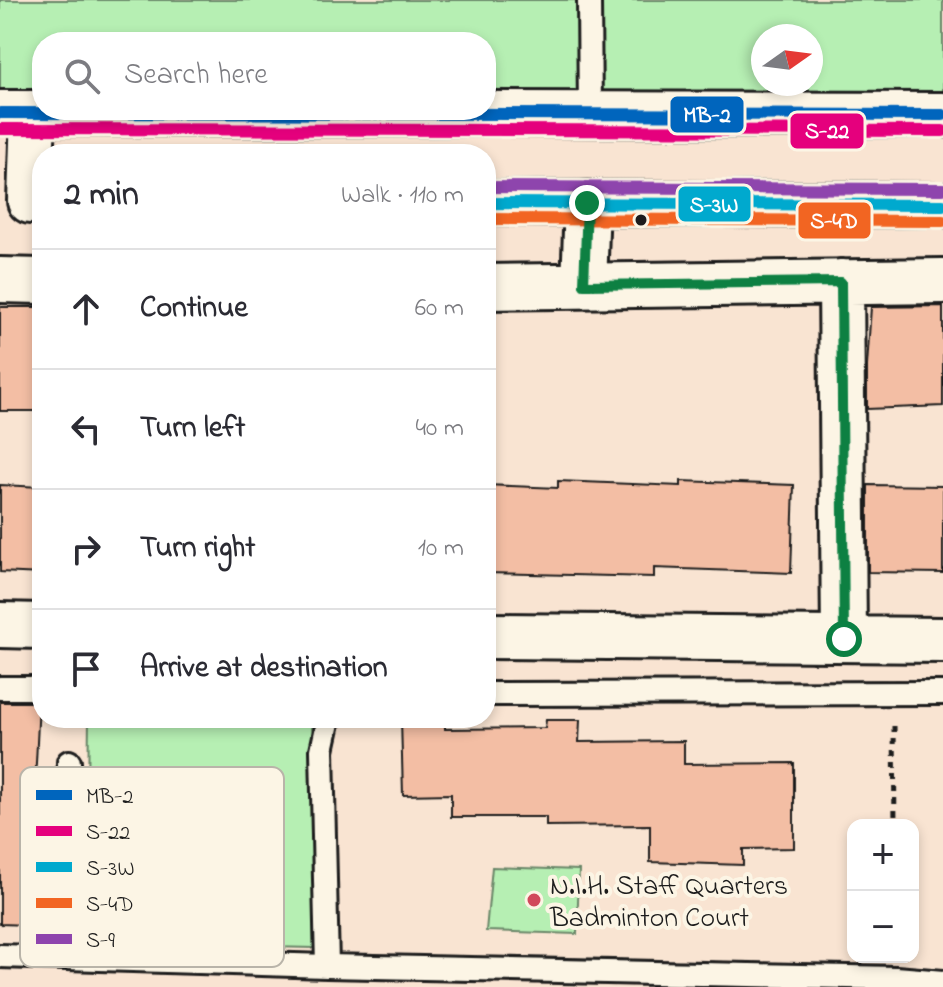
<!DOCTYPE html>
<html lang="en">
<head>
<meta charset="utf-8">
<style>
  :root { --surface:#fff; --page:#f2f2f3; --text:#2b2b33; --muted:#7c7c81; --line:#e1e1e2 }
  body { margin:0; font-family:"Indie Flower",sans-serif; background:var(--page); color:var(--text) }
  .controls { position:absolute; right:24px; bottom:24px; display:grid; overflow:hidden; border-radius:16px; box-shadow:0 4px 12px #0003 }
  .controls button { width:72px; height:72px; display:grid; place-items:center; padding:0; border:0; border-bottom:2px solid var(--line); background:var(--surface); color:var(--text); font:40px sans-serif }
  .compass { position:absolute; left:751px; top:24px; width:72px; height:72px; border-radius:50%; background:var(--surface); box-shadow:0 4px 12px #0003; rotate:76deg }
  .stop { position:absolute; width:24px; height:24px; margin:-18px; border:6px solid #0b8043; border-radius:50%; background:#fff }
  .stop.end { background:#0b8043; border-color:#fff; box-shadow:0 2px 8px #0008 }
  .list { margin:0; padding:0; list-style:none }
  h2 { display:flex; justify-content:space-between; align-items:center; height:104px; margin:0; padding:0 32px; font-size:34px }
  h2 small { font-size:26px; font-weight:400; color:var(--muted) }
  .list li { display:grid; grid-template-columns:52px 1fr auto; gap:24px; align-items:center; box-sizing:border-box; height:120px; padding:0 32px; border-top:2px solid var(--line) }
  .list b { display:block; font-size:30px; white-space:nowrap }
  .list em { font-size:26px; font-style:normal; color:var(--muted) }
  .icon { flex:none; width:44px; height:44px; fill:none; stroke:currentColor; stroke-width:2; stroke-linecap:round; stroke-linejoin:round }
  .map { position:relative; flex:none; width:943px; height:987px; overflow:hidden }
  .search { position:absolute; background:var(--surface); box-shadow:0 4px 12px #0003; left:32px; top:32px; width:464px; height:88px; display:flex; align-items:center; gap:20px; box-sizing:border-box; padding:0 28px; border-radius:32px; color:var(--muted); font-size:30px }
  .panel { position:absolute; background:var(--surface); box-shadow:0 4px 12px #0003; left:32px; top:144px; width:464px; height:584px; border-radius:32px }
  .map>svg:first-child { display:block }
  .green { fill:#b6efb3; stroke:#698668; stroke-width:2; fill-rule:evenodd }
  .building { fill:#f3bea4; stroke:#1c1c1c; stroke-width:2 }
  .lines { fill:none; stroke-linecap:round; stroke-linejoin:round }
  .lane-casing { stroke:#1c1c1c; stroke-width:28 }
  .street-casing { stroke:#1c1c1c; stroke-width:50 }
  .secondary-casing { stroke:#1c1c1c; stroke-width:50 }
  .path { stroke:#1c1c1c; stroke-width:5; stroke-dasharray:6 6; stroke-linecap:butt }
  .lane { stroke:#fcf5e5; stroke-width:22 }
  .street { stroke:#fcf5e5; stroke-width:44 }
  .secondary { stroke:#fcf5e5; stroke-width:44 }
  .bus-1-casing { stroke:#fcf5e5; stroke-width:18 }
  .bus-2-casing { stroke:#fcf5e5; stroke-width:18 }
  .bus-3-casing { stroke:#fcf5e5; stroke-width:18 }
  .bus-4-casing { stroke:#fcf5e5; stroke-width:18 }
  .bus-5-casing { stroke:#fcf5e5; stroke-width:18 }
  .bus-1 { stroke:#0065bd; stroke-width:12 }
  .bus-2 { stroke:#e5007d; stroke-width:12 }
  .bus-3 { stroke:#00a9ce; stroke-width:12 }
  .bus-4 { stroke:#f26522; stroke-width:12 }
  .bus-5 { stroke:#8e44ad; stroke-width:12 }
  .route { stroke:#0b8043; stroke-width:10 }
  .bus-dot { fill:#1c1c1c; stroke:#fcf5e5; stroke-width:3 }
  .poi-dot { fill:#d1495b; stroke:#fcf5e5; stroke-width:3 }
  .labels { text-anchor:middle; stroke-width:8; stroke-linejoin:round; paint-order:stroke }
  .poi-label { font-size:28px; fill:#1c1c1c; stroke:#fcf5e5; text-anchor:start }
  .key { fill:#fcf5e5; stroke:#b9b4a9; stroke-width:2 }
  .key-label { font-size:22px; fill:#1c1c1c }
  .line-badge { stroke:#fcf5e5; stroke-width:3 }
  .badge-label { font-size:22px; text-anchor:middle; font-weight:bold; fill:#fff }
</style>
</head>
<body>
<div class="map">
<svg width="943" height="987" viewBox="0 0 943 987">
  <rect width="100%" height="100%" fill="#f9e4d2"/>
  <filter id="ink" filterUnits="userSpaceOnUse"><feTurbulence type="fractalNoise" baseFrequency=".0125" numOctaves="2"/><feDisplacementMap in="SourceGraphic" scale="16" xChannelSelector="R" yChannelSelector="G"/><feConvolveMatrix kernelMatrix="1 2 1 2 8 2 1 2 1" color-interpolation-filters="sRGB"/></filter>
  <g filter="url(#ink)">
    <path class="green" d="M0,0H943V95L486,94V42H42V93H0ZM763,36H811V84H763Z
      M89,718H312L315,948L86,943Z
      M492,867L579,870L577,934L486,931Z"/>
    <path class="building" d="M943,306V406L867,409V366L871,307Z
      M0,307H42V411H0Z
      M558,481L681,486V481L794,485L791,573L654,568V577L486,573V485L558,488Z
      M0,485L42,487V574L0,572Z
      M868,485L943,486V573L868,572Z
      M0,702H39L28,925L0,924Z
      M401,718H445V729L545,728L546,720H580L579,742L684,741V764L794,763V848L743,849V865L650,862V825L546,826V817H451V794L403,795Z"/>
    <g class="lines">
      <defs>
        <path id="lane" d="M589,0L590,114
          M0,688H42
          M486,694L943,693
          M0,956L327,966L896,978L943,982
          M64,958L69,762
          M327,966L322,750L329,718"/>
        <path id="street" d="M0,280L42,281
          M841,282L844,639
          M584,285L587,203
          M486,287L943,281
          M0,625L42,626
          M486,636L943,640"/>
        <path id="secondary" d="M0,113L943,115
          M30,201L33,113
          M486,203L943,205"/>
      </defs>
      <use href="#lane" class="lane-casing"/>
      <use href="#street" class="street-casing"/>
      <use href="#secondary" class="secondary-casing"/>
      <path class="path" d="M894,726L895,825"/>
      <use href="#lane" class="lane"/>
      <use href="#street" class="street"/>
      <use href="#secondary" class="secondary"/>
      <defs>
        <path id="bus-1" d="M0,113L943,115"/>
        <path id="bus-2" d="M0,129L943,131"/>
        <path id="bus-3" d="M486,203L943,205"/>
        <path id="bus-4" d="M486,219L943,221"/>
        <path id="bus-5" d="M486,187L943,189"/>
      </defs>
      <use href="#bus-1" class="bus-1-casing"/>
      <use href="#bus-2" class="bus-2-casing"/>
      <use href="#bus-3" class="bus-3-casing"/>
      <use href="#bus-4" class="bus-4-casing"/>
      <use href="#bus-5" class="bus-5-casing"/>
      <use href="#bus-1" class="bus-1"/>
      <use href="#bus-2" class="bus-2"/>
      <use href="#bus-3" class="bus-3"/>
      <use href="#bus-4" class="bus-4"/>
      <use href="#bus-5" class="bus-5"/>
    </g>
  </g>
  <g class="lines" filter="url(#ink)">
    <path class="route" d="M587,203L584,285L841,282L844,639"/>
  </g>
  <circle class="bus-dot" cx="641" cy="220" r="7"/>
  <circle class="poi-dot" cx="534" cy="900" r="8"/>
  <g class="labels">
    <g class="poi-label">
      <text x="550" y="894">N.I.H. Staff Quarters<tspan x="550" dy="32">Badminton Court</tspan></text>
    </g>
  </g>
  <rect x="20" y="767" width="264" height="200" rx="12" class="key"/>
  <rect x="36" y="790" width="36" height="10" fill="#0065bd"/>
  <rect x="36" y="826" width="36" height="10" fill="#e5007d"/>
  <rect x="36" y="862" width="36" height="10" fill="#00a9ce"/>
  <rect x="36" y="898" width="36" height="10" fill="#f26522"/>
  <rect x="36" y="934" width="36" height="10" fill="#8e44ad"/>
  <g class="key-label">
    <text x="86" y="803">MB-2</text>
    <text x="86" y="839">S-22</text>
    <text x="86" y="875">S-3W</text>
    <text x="86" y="911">S-4D</text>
    <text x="86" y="947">S-9</text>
  </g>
  <g class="line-badge">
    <rect x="669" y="95" width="76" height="39" rx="8" fill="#0065bd"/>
    <rect x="789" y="112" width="76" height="38" rx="8" fill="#e5007d"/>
    <rect x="677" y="185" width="75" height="38" rx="8" fill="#00a9ce"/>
    <rect x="797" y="201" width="75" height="39" rx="8" fill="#f26522"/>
  </g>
  <g class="badge-label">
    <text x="707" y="122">MB-2</text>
    <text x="827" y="138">S-22</text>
    <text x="714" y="212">S-3W</text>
    <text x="834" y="228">S-4D</text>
  </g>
</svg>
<div class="controls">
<button>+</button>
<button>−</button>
</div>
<svg class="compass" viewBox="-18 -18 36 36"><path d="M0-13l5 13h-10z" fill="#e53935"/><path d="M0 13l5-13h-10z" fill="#7c7c81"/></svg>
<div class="stop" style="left:844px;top:639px"></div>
<div class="stop end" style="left:587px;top:203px"></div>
<div class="search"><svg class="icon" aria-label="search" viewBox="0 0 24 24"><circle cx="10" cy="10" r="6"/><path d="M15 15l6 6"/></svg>Search here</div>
<section class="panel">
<h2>2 min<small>Walk · 110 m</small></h2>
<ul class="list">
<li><svg class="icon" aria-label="ahead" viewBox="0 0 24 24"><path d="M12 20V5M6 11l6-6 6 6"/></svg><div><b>Continue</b></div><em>60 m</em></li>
<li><svg class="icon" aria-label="left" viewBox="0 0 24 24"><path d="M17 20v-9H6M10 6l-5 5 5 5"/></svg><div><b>Turn left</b></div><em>40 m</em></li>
<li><svg class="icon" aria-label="right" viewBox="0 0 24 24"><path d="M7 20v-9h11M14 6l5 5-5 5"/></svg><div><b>Turn right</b></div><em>10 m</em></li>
<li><svg class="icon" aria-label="arrive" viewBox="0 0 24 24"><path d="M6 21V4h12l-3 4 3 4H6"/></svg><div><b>Arrive at destination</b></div></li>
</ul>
</section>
</div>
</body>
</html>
